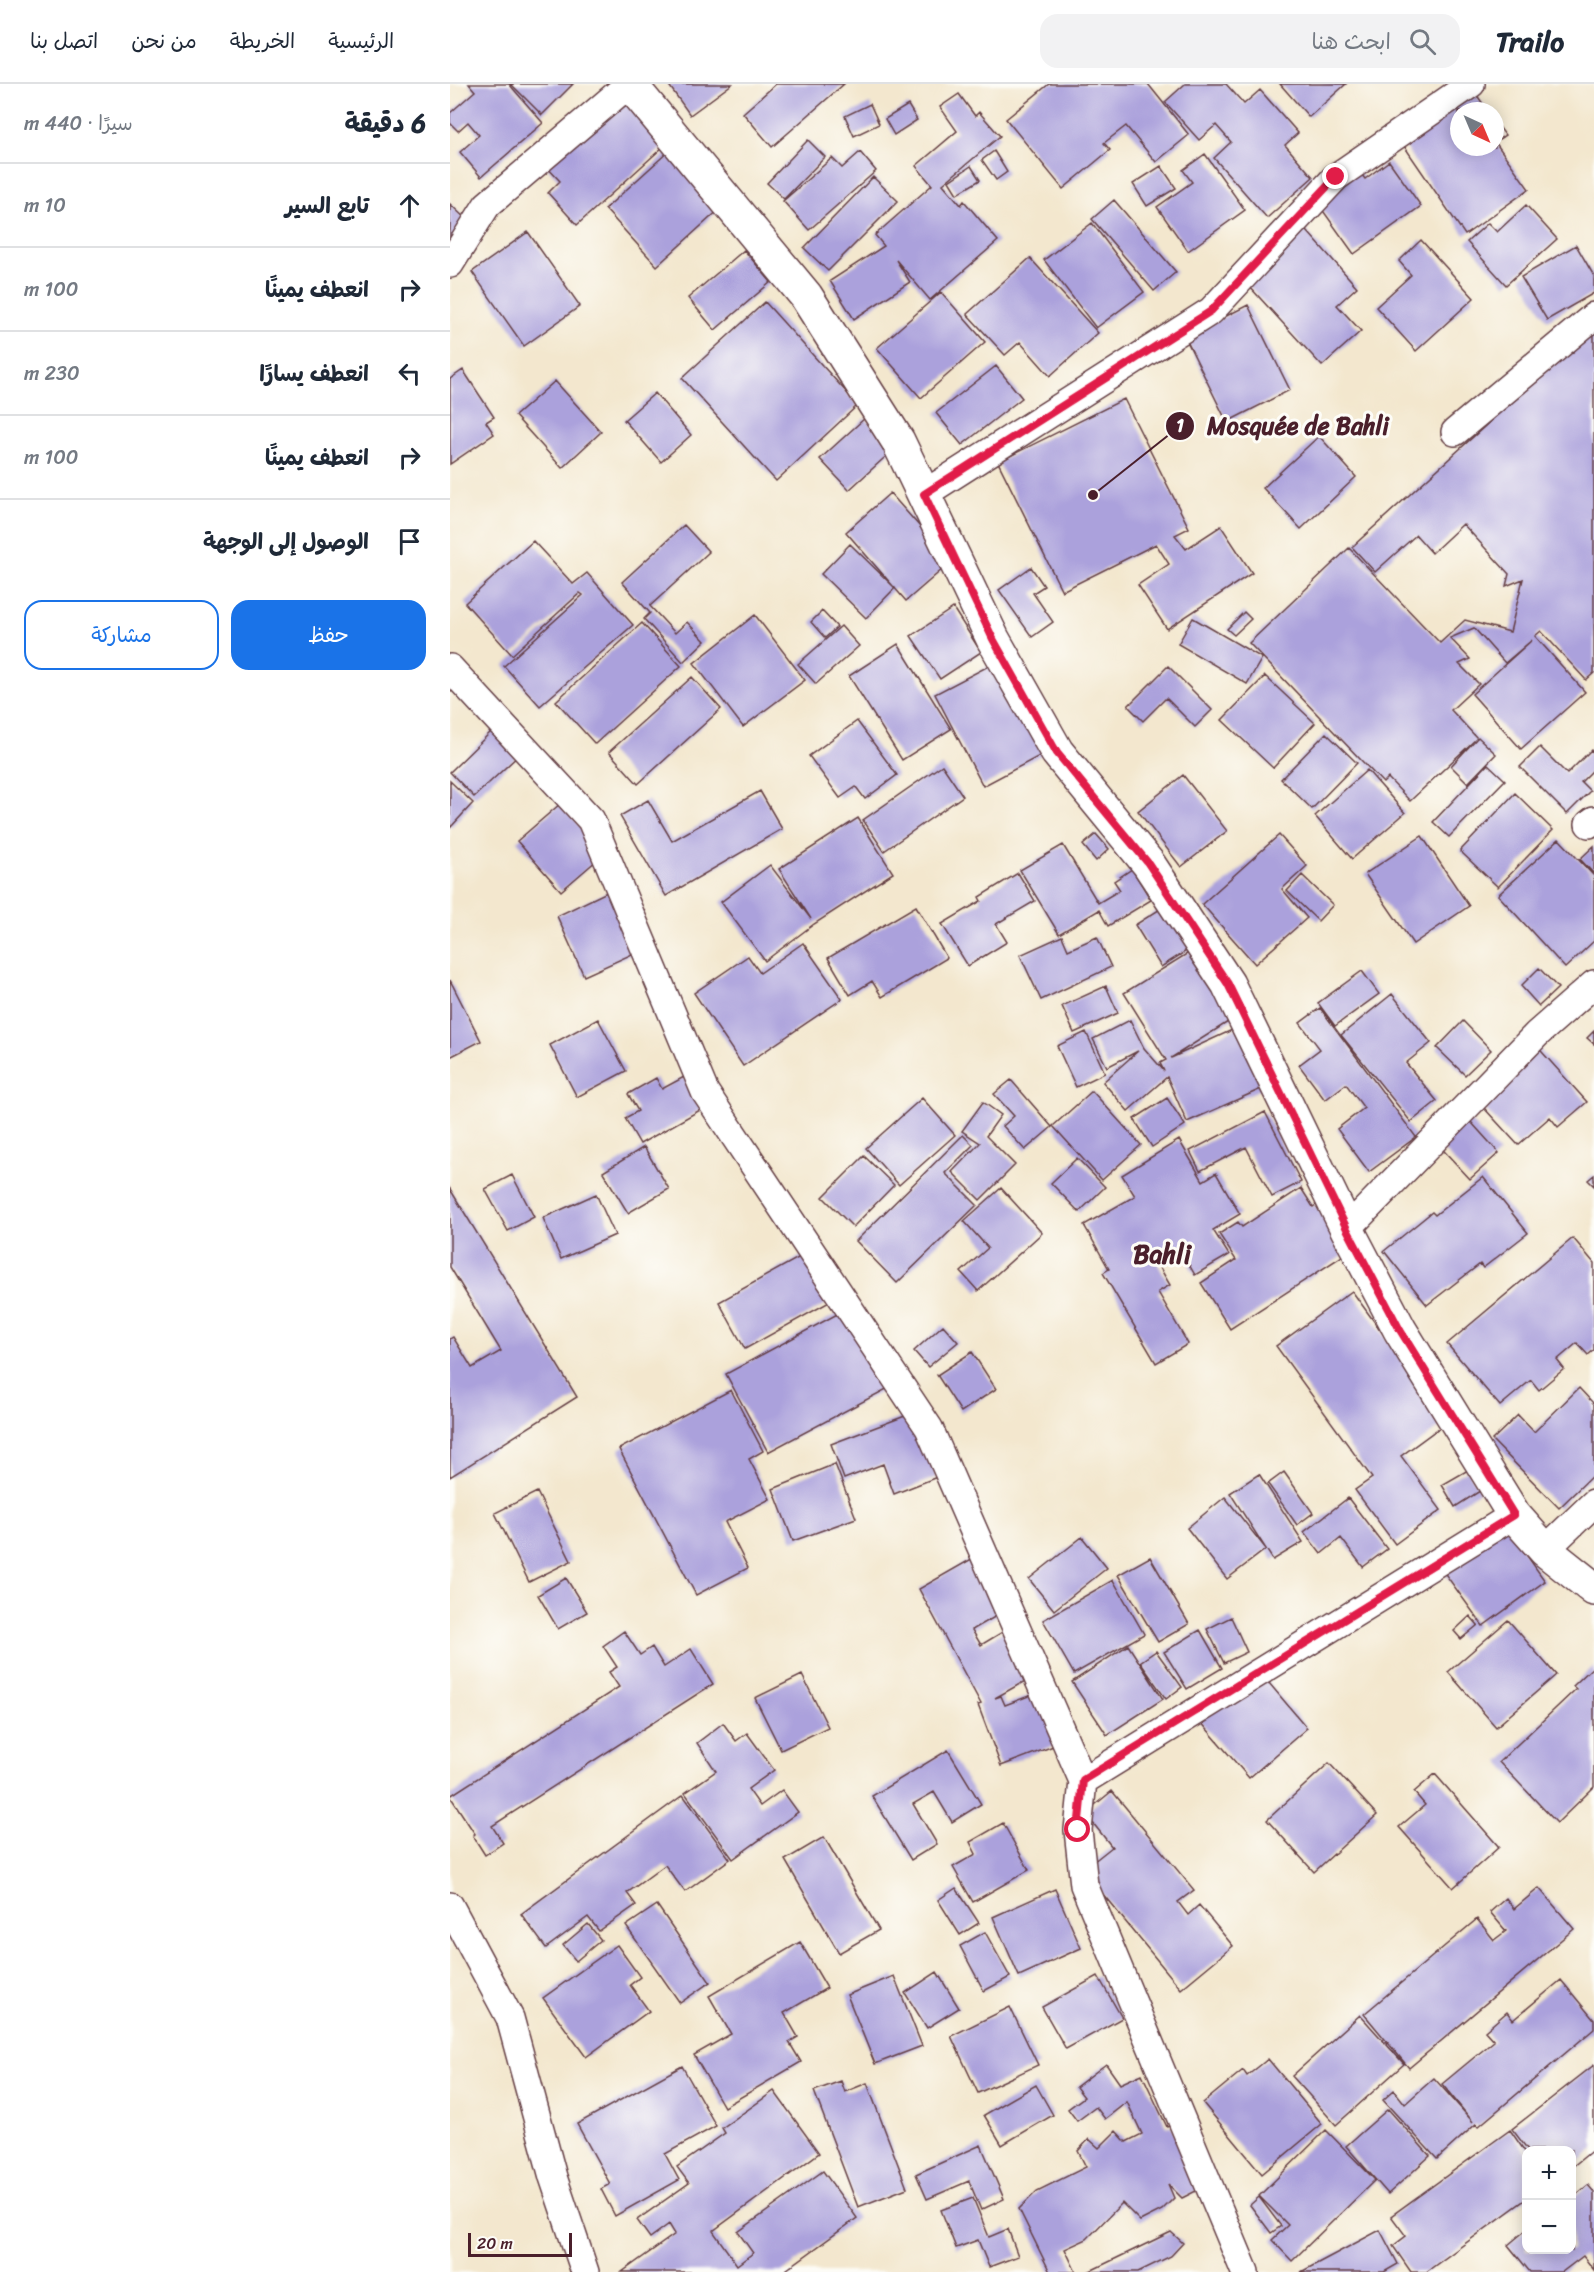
<!DOCTYPE html>
<html lang="ar">
<head>
<meta charset="utf-8">
<style>
  :root { --surface:#fff; --page:#f2f2f3; --text:#1f2937; --muted:#747a83; --line:#e0e1e3; --accent:#1a73e8 }
  body { margin:0; font-family:Sriracha,"Playpen Sans Arabic",sans-serif; background:var(--page); color:var(--text); direction:rtl }
  .controls { position:absolute; right:18px; bottom:18px; display:grid; overflow:hidden; border-radius:12px; box-shadow:0 3px 15px #0003 }
  .controls button { width:54px; height:54px; display:grid; place-items:center; padding:0; border:0; border-bottom:2px solid var(--line); background:var(--surface); color:var(--text); font:30px sans-serif }
  .compass { position:absolute; left:1000px; top:18px; width:54px; height:54px; border-radius:50%; background:var(--surface); box-shadow:0 3px 15px #0003; rotate:136deg }
  .scale { position:absolute; left:18px; bottom:15px; width:104px; box-sizing:border-box; padding-left:6px; border:3px solid #4a1f2b; border-top:0; font-size:16px; line-height:21px; white-space:nowrap; color:#4a1f2b; -webkit-text-stroke:4px #fdfcf7; paint-order:stroke }
  .stop { position:absolute; width:18px; height:18px; margin:-14px; border:4px solid #e11d48; border-radius:50%; background:#fff }
  .stop.end { background:#e11d48; border-color:#fff; box-shadow:0 2px 6px #0008 }
  .list { margin:0; padding:0; list-style:none }
  h2 { display:flex; justify-content:space-between; align-items:center; height:78px; margin:0; padding:0 24px; font-size:26px }
  h2 small { font-size:20px; font-weight:400; color:var(--muted) }
  .list li { display:grid; grid-template-columns:39px 1fr auto; gap:18px; align-items:center; box-sizing:border-box; height:84px; padding:0 24px; border-top:2px solid var(--line) }
  .list b { display:block; font-size:22px; white-space:nowrap }
  .list em { font-size:20px; font-style:normal; color:var(--muted) }
  .actions { display:flex; gap:12px; padding:18px 24px }
  .actions a { flex:1; padding:14px 0; border:2px solid var(--accent); border-radius:18px; text-align:center; font-size:21px; color:var(--accent) }
  .actions .main { background:var(--accent); color:#fff }
  .icon { flex:none; width:33px; height:33px; fill:none; stroke:currentColor; stroke-width:2; stroke-linecap:round; stroke-linejoin:round }
  .map { position:relative; flex:none; width:1144px; height:2188px; overflow:hidden; direction:ltr }
  header { display:flex; align-items:center; gap:36px; box-sizing:border-box; height:84px; padding:0 30px; background:var(--surface); border-bottom:2px solid var(--line) }
  header strong { font-size:28px }
  nav { display:flex; gap:33px; margin-inline-start:auto; font-size:21px }
  .search { width:420px; height:54px; background:var(--page); display:flex; align-items:center; gap:15px; box-sizing:border-box; padding:0 21px; border-radius:18px; color:var(--muted); font-size:22px }
  main { display:flex }
  aside { flex:1; background:var(--surface) }
  .map>svg:first-child { display:block }
  .building { fill:#aba1dc }
  .lines { fill:none; stroke-linecap:round; stroke-linejoin:round }
  .minor-casing { stroke:#633d43; stroke-width:30 }
  .tertiary-casing { stroke:#633d43; stroke-width:36 }
  .minor { stroke:#fff; stroke-width:27 }
  .tertiary { stroke:#fff; stroke-width:33 }
  .route { stroke:#e11d48; stroke-width:8 }
  .labels { text-anchor:middle; stroke-width:6; stroke-linejoin:round; paint-order:stroke }
  .quarter-label { font-size:26px; font-weight:bold; fill:#4a1f2b; stroke:#fdfcf7 }
  .leader { fill:none; stroke:#4a1f2b; stroke-width:2 }
  .callout-dot { fill:#4a1f2b; stroke:#fdfcf7; stroke-width:2 }
  .mark-label { font-size:18px; text-anchor:middle; font-weight:bold; fill:#fff }
  .callout-label { font-size:24px; text-anchor:middle; font-weight:bold; fill:#4a1f2b; stroke:#fdfcf7; stroke-width:6; stroke-linejoin:round; paint-order:stroke }
</style>
</head>
<body>
<header>
<strong>Trailo</strong>
<div class="search"><svg class="icon" aria-label="search" viewBox="0 0 24 24"><circle cx="10" cy="10" r="6"/><path d="M15 15l6 6"/></svg>ابحث هنا</div>
<nav><a>الرئيسية</a><a>الخريطة</a><a>من نحن</a><a>اتصل بنا</a></nav>
</header>
<main>
<div class="map">
<svg width="1144" height="2188" viewBox="0 0 1144 2188">
  <rect width="100%" height="100%" fill="#fdfcf7"/>
  <filter id="ink" filterUnits="userSpaceOnUse"><feTurbulence type="fractalNoise" baseFrequency=".0167" numOctaves="2"/><feDisplacementMap in="SourceGraphic" scale="12" xChannelSelector="R" yChannelSelector="G"/><feConvolveMatrix kernelMatrix="1 2 1 2 8 2 1 2 1" color-interpolation-filters="sRGB"/></filter>
  <filter id="wash" filterUnits="userSpaceOnUse"><feTurbulence type="fractalNoise" baseFrequency=".008" numOctaves="4" result="noise"/><feDisplacementMap in="SourceGraphic" scale="24" xChannelSelector="R" yChannelSelector="G"/><feGaussianBlur stdDeviation="1.35" result="paint"/><feColorMatrix in="noise" values="0 0 0 0 0 0 0 0 0 0 0 0 0 0 0 0 0 1.4 0 .05"/><feComposite in="paint" operator="in"/></filter>
  <g filter="url(#wash)">
    <rect width="100%" height="100%" fill="#f3e7ce"/>
    <g id="blocks">
      <path class="building" d="M19,0H59L93,39L31,93L10,68L29,51L18,38L8,47L0,39V29L25,7Z
        M61,0H123L92,31Z
        M218,0H282L240,31Z
        M326,0H394L322,63L293,29Z
        M599,0H698L739,51L706,78L676,42L654,59L660,66L613,105L556,35Z
        M735,0H776L794,20L810,6L848,49L835,61L863,93L817,134L764,74L781,58L766,41L749,56L715,18Z
        M830,0H896L859,33Z
        M1024,7L1038,27H1009V63H1045V37L1055,51L1045,58L1079,105L1015,151L952,59Z
        M509,10L525,32L529,28L550,52L493,100L511,121L514,117L548,157L480,216L446,176L460,198L404,235L380,197L434,162L425,151L482,101L466,82L507,47L490,23Z
        M169,12L214,62L127,141L98,109L110,97L95,81Z
        M420,20L429,40L404,52L395,32Z
        M458,21L467,36L444,51L435,35Z
        M358,56L375,73L334,115L317,99Z
        M220,66L272,123L207,182L155,125Z
        M544,67L557,88L546,96L532,76Z
        M410,68L426,87L359,146L333,117L382,74L392,84Z
        M755,70L795,126L738,167L707,123L742,98L733,86Z
        M939,77L971,122L904,170L866,117L908,86L915,95Z
        M521,82L530,96L507,110L499,97Z
        M711,82L726,104L697,122L683,100Z
        M423,93L448,117L378,187L354,164Z
        M664,116L726,188L704,207L642,135Z
        M0,120L19,138L0,158Z
        M1076,121L1107,155L1056,201L1017,158L1038,139L1047,148Z
        M849,138L907,203L887,221L911,247L872,282L789,191Z
        M642,139L694,208L646,244L594,176Z
        M78,148L130,222L74,262L22,188Z
        M971,156L1024,214L966,267L926,223L961,191L949,177Z
        M1126,161L1144,192V209L1097,236L1071,193Z
        M294,166L321,198L265,246L238,214Z
        M580,174L648,249L600,292L570,258L555,271L517,230Z
        M491,208L535,258L471,314L427,264Z
        M315,218L408,321L326,397L232,294Z
        M798,221L840,306L777,338L735,253Z
        M1144,243V589L1136,596L1091,547L1085,552L1135,608L1071,665L1022,610L1082,556L1055,579L1024,544L1000,554L1020,575L1009,580L1029,600L1001,626L1027,654L960,717L938,694L933,699L799,559L899,464L990,559L1015,536L1060,548L1073,495L1056,502L1059,490L1013,440L982,469L966,451L925,488L902,463Z
        M546,282L572,314L512,361L486,329Z
        M13,286L44,333L36,338L44,350L0,380V295Z
        M105,297L151,348L112,384L65,332Z
        M205,309L241,351L211,378L174,336Z
        M674,315L739,444L725,451L736,465L771,442L802,489L717,545L688,501L719,480L706,460L612,507L548,378Z
        M415,334L444,365L399,406L370,375Z
        M869,352L906,393L851,445L813,404Z
        M440,409L501,478L456,517L396,448Z
        M234,441L259,468L200,522L225,549L237,538L255,557L233,578L194,535L200,529L172,498Z
        M83,457L123,500L137,489L183,541L90,622L54,582L133,511L130,509L62,571L15,519Z
        M400,460L445,504L416,534L371,490Z
        M581,483L594,502L583,509L603,538L582,553L549,506Z
        M503,524L531,568L490,595L461,552Z
        M372,527L387,543L375,554L361,538Z
        M794,528L801,535L784,551L777,545Z
        M305,531L355,596L293,643L244,579Z
        M743,534L812,574L797,600L728,560Z
        M192,539L231,582L145,660L106,617Z
        M391,542L409,562L366,600L348,580Z
        M448,560L501,645L452,676L399,592Z
        M550,576L597,668L533,702L485,610Z
        M718,582L762,626L745,643L716,614L693,637L678,622Z
        M815,592L865,639L823,684L772,636Z
        M242,593L271,625L188,700L159,668Z
        M407,637L447,691L415,715L406,703L390,714L359,672Z
        M46,643L71,669L24,713L0,688Z
        M876,649L907,679L862,725L831,695Z
        M1028,653L1046,670L1018,699L1001,682Z
        M1090,663L1117,690L1141,666L1144,669V685L1131,698L1140,707L1117,730L1070,683Z
        M1038,680L1055,696L999,753L983,738Z
        M492,681L513,712L434,767L413,736Z
        M917,686L955,729L902,775L865,732Z
        M733,691L777,747L731,783L688,727Z
        M0,697L23,719L0,744Z
        M310,707L332,745L216,812L170,732L198,716L222,757Z
        M1065,709L1103,746L1048,803L1010,767Z
        M110,720L154,770L111,807L67,757Z
        M408,734L443,789L364,840L315,877L271,818L320,781L361,835L329,785Z
        M646,750L659,765L646,777L633,761Z
        M829,751L857,782L832,805L857,834L805,880L752,820Z
        M972,752L1019,822L963,860L915,790Z
        M1109,755L1144,792V857L1115,884L1048,811Z
        M613,761L648,819L670,806L664,797L682,785L701,816L658,842L649,826L609,850L570,786Z
        M1144,762V790L1130,775Z
        M568,789L585,817L546,840L557,858L518,882L492,840L531,817L529,813Z
        M852,791L883,821L868,837L837,807Z
        M159,807L187,868L134,892L107,832Z
        M466,822L497,874L432,913L422,897L400,911L378,874Z
        M715,822L741,864L711,883L685,841Z
        M612,852L618,866L647,853L661,883L591,916L570,871Z
        M353,859L392,915L293,982L244,909L298,872L310,889Z
        M743,866L786,933L721,974L793,941L820,1001L737,1038L717,993L678,1027L653,998L688,967L657,983L643,955L680,936L694,964L714,987L710,979L716,976L674,909Z
        M1089,884L1108,904L1089,922L1071,902Z
        M912,887L929,910L885,942L868,919Z
        M0,896L31,957L0,973Z
        M656,902L668,929L624,949L612,922Z
        M942,910L981,959L956,979L987,1017L961,1038L891,951Z
        M870,924L966,1053L919,1088L887,1045L914,1024L896,1000L875,1016L849,981L870,965L850,939Z
        M148,935L176,987L127,1013L100,961Z
        M1013,937L1041,966L1015,991L987,964Z
        M1144,947V960L1137,954Z
        M636,948L655,989L626,1003L607,962Z
        M1083,958L1137,1018L1108,1043L1100,1033L1068,1061L1023,1012Z
        M234,993L252,1025L190,1060L175,1034L188,1027L178,1010L206,994L212,1005Z
        M561,996L602,1043L575,1066L553,1042L564,1032L544,1010Z
        M642,1007L691,1061L652,1096L603,1042Z
        M472,1014L505,1051L449,1101L416,1064Z
        M717,1014L735,1041L702,1063L684,1035Z
        M533,1018L551,1031L536,1052L565,1081L530,1116L502,1088L530,1059L512,1047Z
        M815,1028L851,1098L822,1113L796,1063L750,1087L740,1067Z
        M1012,1028L1049,1069L1020,1095L983,1055Z
        M513,1051L523,1061L495,1089L527,1121L447,1199L406,1157Z
        M729,1056L753,1097L766,1089L790,1130L763,1146L779,1171L745,1191L729,1163L706,1177L720,1201L708,1208L738,1260L706,1279L653,1189L659,1185L634,1141L685,1112L672,1091Z
        M194,1063L219,1105L178,1129L153,1088Z
        M414,1072L444,1101L403,1143L373,1113Z
        M627,1074L655,1103L629,1128L601,1099Z
        M62,1091L84,1133L58,1147L35,1105Z
        M1144,1091V1102L1138,1096Z
        M1033,1093L1078,1149L1033,1184L1030,1180L977,1221L934,1167L982,1128L985,1131Z
        M551,1104L592,1149L528,1207L511,1188L538,1164L514,1137Z
        M851,1104L863,1123L866,1121L897,1169L780,1245L751,1199L786,1176L769,1150L788,1138L792,1143Z
        M0,1105L127,1313L0,1393V1255L3,1253L22,1284L51,1267L0,1183Z
        M146,1110L165,1151L111,1175L93,1134Z
        M1123,1154L1144,1179V1266L1138,1271L1127,1259L1107,1276L1114,1285L1089,1306L1081,1296L1050,1322L997,1260Z
        M366,1164L392,1211L295,1265L269,1218Z
        M902,1207L997,1338L951,1372L991,1426L945,1460L905,1406L922,1394L826,1262Z
        M404,1221L446,1300L318,1368L276,1290Z
        M493,1241L508,1258L478,1283L464,1267Z
        M522,1268L546,1305L511,1328L487,1291Z
        M1129,1304L1144,1320V1390L1109,1424L1042,1356L1068,1331L1084,1348Z
        M281,1306L313,1367L299,1375L320,1415L275,1438L298,1484L246,1511L169,1365Z
        M463,1329L487,1393L444,1410L433,1380L394,1395L381,1360Z
        M385,1380L406,1434L343,1457L323,1405Z
        M1018,1386L1030,1407L1005,1423L992,1401Z
        M834,1388L863,1429L847,1441L818,1400Z
        M809,1390L853,1458L823,1476L780,1409Z
        M87,1408L121,1477L79,1498L45,1429Z
        M775,1413L816,1465L777,1495L737,1444Z
        M898,1414L937,1465L913,1483L891,1454L871,1470L854,1448Z
        M1055,1441L1095,1497L1033,1542L993,1487Z
        M632,1453L657,1484L604,1526L579,1495Z
        M532,1469L562,1523L522,1546L531,1561L564,1541L591,1588L545,1614L551,1612L555,1621L600,1604L619,1656L551,1682L528,1621L531,1620L469,1505Z
        M700,1473L739,1540L708,1558L668,1491Z
        M116,1494L137,1528L108,1545L88,1511Z
        M663,1496L694,1550L624,1590L593,1536Z
        M1020,1532L1028,1541L1011,1555L1004,1547Z
        M781,1533L797,1568L774,1579L757,1545Z
        M1058,1536L1106,1591L1046,1643L998,1588Z
        M750,1546L772,1584L737,1605L714,1568Z
        M174,1547L190,1571L202,1563L214,1583L241,1565L263,1600L42,1742L53,1759L35,1771L23,1752L25,1750L0,1712L169,1603L159,1588L167,1583L153,1562Z
        M678,1561L713,1615L657,1651L622,1598Z
        M706,1567L732,1603L716,1615L690,1578Z
        M803,1580L857,1644L799,1694L744,1630Z
        M1144,1582V1703L1107,1739L1049,1678L1126,1605L1123,1602Z
        M352,1591L378,1643L331,1666L305,1614Z
        M273,1639L286,1657L297,1649L324,1686L298,1705L310,1722L332,1706L348,1728L283,1775L235,1709L266,1687L247,1659Z
        M498,1666L531,1720L502,1738L484,1708L463,1720L487,1760L461,1776L422,1712Z
        M879,1679L927,1731L864,1788L817,1736Z
        M985,1690L1049,1763L1003,1804L949,1743L975,1721L964,1708Z
        M662,1707L744,1806L728,1818L738,1831L749,1821L783,1862L731,1905L633,1786L662,1763L635,1729Z
        M233,1711L280,1775L235,1808L215,1781L177,1809L186,1821L149,1847L138,1833L96,1864L71,1830Z
        M553,1739L579,1786L523,1818L503,1783L526,1770L520,1758Z
        M374,1753L429,1846L389,1869L335,1776Z
        M506,1804L529,1839L510,1851L488,1816Z
        M1089,1804L1124,1845L959,1984L914,1930L1027,1835L1044,1856L1056,1847L1040,1828L1056,1814L1064,1825Z
        M605,1805L631,1864L569,1892L543,1833Z
        M207,1821L260,1898L230,1919L176,1842Z
        M138,1840L151,1856L126,1877L113,1861Z
        M535,1848L560,1893L534,1907L510,1862Z
        M350,1858L377,1904L334,1929L348,1953L339,1958L351,1978L274,2023L244,1971L281,1950L259,1912Z
        M167,1861L190,1893L180,1901L199,1927L136,1973L93,1914Z
        M487,1888L509,1924L477,1944L455,1909Z
        M444,1892L472,1962L425,1980L397,1911Z
        M648,1892L672,1934L616,1965L592,1923Z
        M1111,1896L1144,1936V1945L1028,2043L1026,2040L987,2075L933,2016L944,2006L955,2020L984,1994L1023,2038L992,2000L1044,1957L1035,1947L1057,1928L1063,1936Z
        M560,1923L588,1981L528,2009L501,1952Z
        M910,1931L954,1980L886,2041L842,1992Z
        M818,1975L872,2040L812,2090L753,2019L793,1986L797,1992Z
        M656,1980L670,2000L692,1990L717,2043L721,2041L752,2104L732,2114L718,2100L724,2114L712,2126L690,2137L672,2119L637,2155L615,2165L626,2188H600L569,2125L587,2107L636,2083L628,2067L639,2055L649,2064L666,2047L676,2058L692,2050L677,2018L655,2035L646,2023L627,2037L618,2025L634,2013L626,2003Z
        M1144,1981V2065L1122,2083V2066H1078L1062,2045Z
        M232,1982L266,2042L215,2070L229,2096L165,2132L151,2105L160,2100L127,2040Z
        M391,1997L395,2008L417,1999L457,2104L408,2123L364,2007Z
        M586,2001L603,2031L552,2061L534,2031Z
        M324,2007L369,2069L263,2147L287,2181L303,2169L288,2148L373,2087L407,2134L333,2188H172L225,2150L219,2140L200,2154L187,2136L239,2099L227,2083L275,2049L272,2044Z
        M938,2025L980,2072L938,2110L896,2062Z
        M876,2046L925,2096L842,2177L822,2156L838,2141L809,2112Z
        M1060,2046L1076,2069V2115L976,2188H961L943,2162L956,2152L941,2132Z
        M531,2061L554,2115L531,2126L519,2097L477,2115L466,2090Z
        M1138,2101L1144,2108V2186L1133,2172L1112,2188H1080L1058,2161L1076,2146V2166H1122V2114Z
        M809,2113L831,2142L821,2149L800,2121Z
        M523,2114L539,2153L558,2145L568,2172L539,2183L528,2156L506,2164L491,2126Z
        M930,2146L948,2180L934,2188H851Z
        M721,2148L733,2159L721,2172L688,2188H638Z"/>
    </g>
  </g>
  <g filter="url(#ink)">
    <use href="#blocks" fill-opacity="0" stroke="#633d43" stroke-width="1.5"/>
    <g class="lines">
      <defs>
        <path id="minor" d="M0,180L37,121L179,0
          M1005,348L1144,232
          M474,410L761,227L886,93L1021,0
          M0,584L141,736L255,1008L479,1344L633,1697L628,1746L634,1801L795,2188
          M1139,740L1144,736
          M897,1145L1087,950L1144,900
          M1095,1466L1144,1419
          M633,1697L1064,1431
          M0,1822L60,1934L103,2093L135,2188"/>
        <path id="tertiary" d="M180,0L356,212L448,357L543,555L607,668L698,779L778,900L897,1145L950,1246L1064,1431L1095,1466L1144,1505"/>
      </defs>
      <use href="#minor" class="minor-casing"/>
      <use href="#tertiary" class="tertiary-casing"/>
      <use href="#minor" class="minor"/>
      <use href="#tertiary" class="tertiary"/>
    </g>
  </g>
  <g class="lines" filter="url(#ink)">
    <path class="route" d="M628,1746L633,1696L1064,1431L950,1246L897,1145L778,900L698,779L607,669L543,555L474,410L761,227L886,93"/>
  </g>
  <g class="labels">
    <g class="quarter-label">
      <text x="712" y="1179">Bahli</text>
    </g>
  </g>
  <path class="leader" d="M643 411L730 342"/>
  <g class="callout-dot">
    <circle cx="643" cy="411" r="6"/>
    <circle cx="730" cy="342" r="15"/>
  </g>
  <g class="mark-label">
    <text x="730" y="348">1</text>
  </g>
  <g class="callout-label">
    <text x="848" y="350">Mosquée de Bahli</text>
  </g>
</svg>
<div class="controls">
<button>+</button>
<button>−</button>
</div>
<svg class="compass" viewBox="-18 -18 36 36"><path d="M0-13l5 13h-10z" fill="#e53935"/><path d="M0 13l5-13h-10z" fill="#747a83"/></svg>
<div class="scale">20 m</div>
<div class="stop" style="left:628px;top:1746px"></div>
<div class="stop end" style="left:886px;top:93px"></div>
</div>
<aside>
<h2>6 دقيقة<small>سيرًا · 440 m</small></h2>
<ul class="list">
<li><svg class="icon" aria-label="ahead" viewBox="0 0 24 24"><path d="M12 20V5M6 11l6-6 6 6"/></svg><div><b>تابع السير</b></div><em>10 m</em></li>
<li><svg class="icon" aria-label="right" viewBox="0 0 24 24"><path d="M7 20v-9h11M14 6l5 5-5 5"/></svg><div><b>انعطف يمينًا</b></div><em>100 m</em></li>
<li><svg class="icon" aria-label="left" viewBox="0 0 24 24"><path d="M17 20v-9H6M10 6l-5 5 5 5"/></svg><div><b>انعطف يسارًا</b></div><em>230 m</em></li>
<li><svg class="icon" aria-label="right" viewBox="0 0 24 24"><path d="M7 20v-9h11M14 6l5 5-5 5"/></svg><div><b>انعطف يمينًا</b></div><em>100 m</em></li>
<li><svg class="icon" aria-label="arrive" viewBox="0 0 24 24"><path d="M6 21V4h12l-3 4 3 4H6"/></svg><div><b>الوصول إلى الوجهة</b></div></li>
</ul>
<div class="actions"><a class="main">حفظ</a><a>مشاركة</a></div>
</aside>
</main>
</body>
</html>
